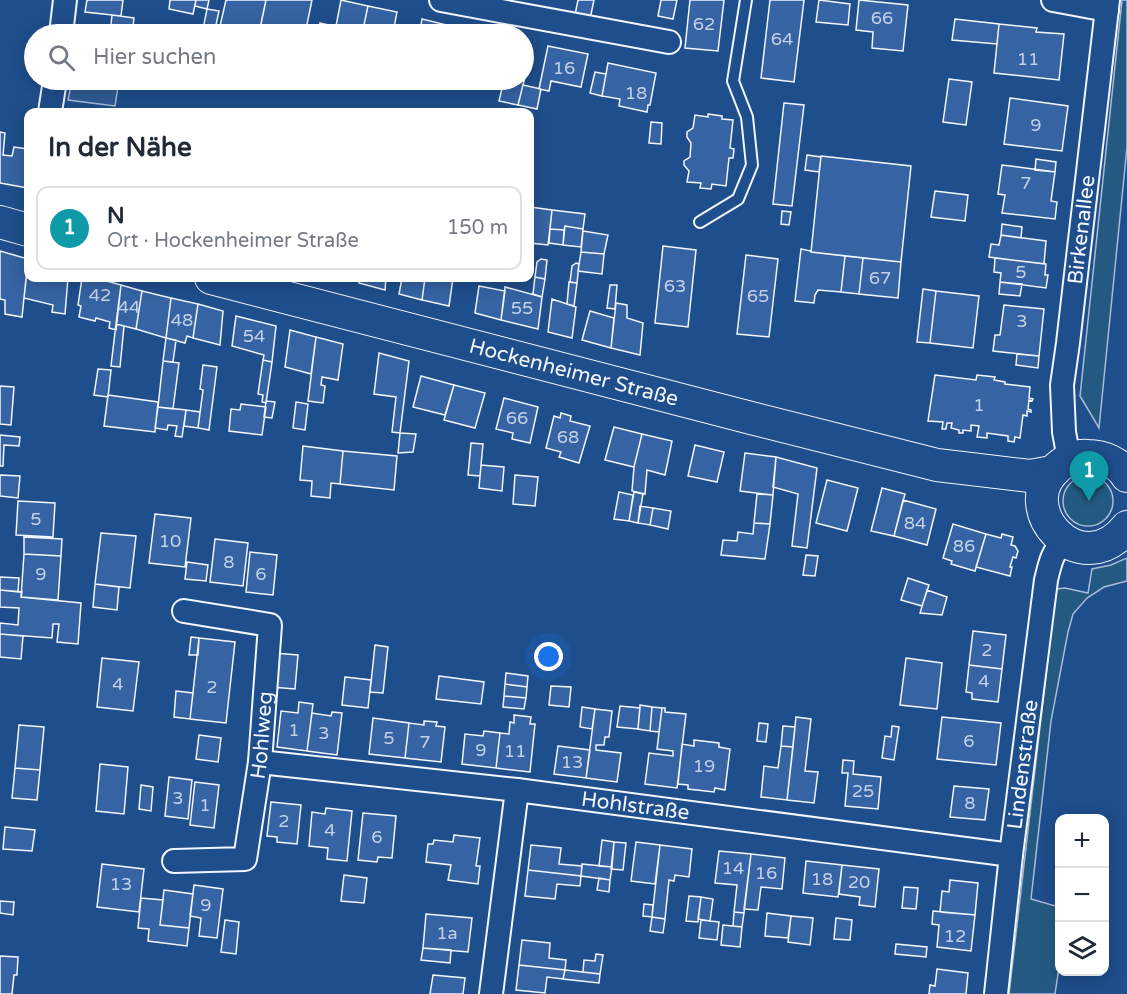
<!DOCTYPE html>
<html lang="de">
<head>
<meta charset="utf-8">
<style>
  :root { --surface:#fff; --page:#f6f6f7; --text:#1f2937; --muted:#747a83; --line:#e0e1e3; --accent:#1a73e8 }
  body { margin:0; font-family:"Varela Round",sans-serif; background:var(--page); color:var(--text) }
  .controls { position:absolute; right:18px; bottom:18px; display:grid; overflow:hidden; border-radius:12px; box-shadow:0 3px 15px #0003 }
  .controls button { width:54px; height:54px; display:grid; place-items:center; padding:0; border:0; border-bottom:2px solid var(--line); background:var(--surface); color:var(--text); font:30px sans-serif }
  .you { position:absolute; left:549px; top:657px; width:21px; height:21px; margin:-15px; border:4px solid #fff; border-radius:50%; background:#1a73e8; box-shadow:0 0 0 9px #1a73e833 }
  .badge { display:grid; place-items:center; width:39px; height:39px; border-radius:50%; background:var(--accent); color:#fff; font-size:20px; font-weight:700 }
  .pin { position:absolute; translate:-50% -50px; filter:drop-shadow(0 2px 3px #0008) }
  .pin::after { content:''; position:absolute; top:32px; width:21px; height:18px; background:inherit; clip-path:polygon(0 0,100% 0,50% 100%) }
  .list { margin:0; padding:0; list-style:none }
  h2 { display:flex; justify-content:space-between; align-items:center; height:78px; margin:0; padding:0 24px; font-size:26px }
  h2 small { font-size:20px; font-weight:400; color:var(--muted) }
  .list li { display:grid; grid-template-columns:39px 1fr auto; gap:18px; align-items:center; box-sizing:border-box; height:84px; margin:0 12px 12px; padding:0 12px; border:2px solid var(--line); border-radius:12px }
  .list b { display:block; font-size:22px; white-space:nowrap }
  .list p { margin:0; font-size:20px; white-space:nowrap; color:var(--muted) }
  .list em { font-size:20px; font-style:normal; color:var(--muted) }
  .icon { flex:none; width:33px; height:33px; fill:none; stroke:currentColor; stroke-width:2; stroke-linecap:round; stroke-linejoin:round }
  .map { position:relative; flex:none; width:1127px; height:994px; overflow:hidden }
  .search { position:absolute; background:var(--surface); box-shadow:0 3px 15px #0003; left:24px; top:24px; width:510px; height:66px; display:flex; align-items:center; gap:15px; box-sizing:border-box; padding:0 21px; border-radius:33px; color:var(--muted); font-size:22px }
  .panel { position:absolute; background:var(--surface); box-shadow:0 3px 15px #0003; left:24px; top:108px; width:510px; height:174px; border-radius:12px }
  .map>svg:first-child { display:block }
  .green { fill:#245a82; stroke:#a8bbd7; stroke-width:1.5 }
  .parking { fill:#305b95; stroke:#a8bbd7; stroke-width:1.5 }
  .building { fill:#3563a3; stroke:#f2f6ff; stroke-width:1.5 }
  .lines { fill:none; stroke-linecap:round; stroke-linejoin:round }
  .lane-casing { stroke:#f2f6ff; stroke-width:14 }
  .street-casing { stroke:#f2f6ff; stroke-width:26 }
  .secondary-casing { stroke:#f2f6ff; stroke-width:34 }
  .lane { stroke:#1f4e8c; stroke-width:10 }
  .street { stroke:#1f4e8c; stroke-width:22 }
  .secondary { stroke:#1f4e8c; stroke-width:32 }
  .labels { text-anchor:middle; stroke-width:4.5; stroke-linejoin:round; paint-order:stroke }
  .number-label { font-size:18px; fill:#c3d1e8 }
  .street-label { font-size:21px; fill:#f2f6ff; stroke:#1f4e8c }
</style>
</head>
<body>
<div class="map">
<svg width="1127" height="994" viewBox="0 0 1127 994">
  <rect width="100%" height="100%" fill="#1f4e8c"/>
  <path class="green" d="M1122,0H1127V147L1099,428L1080,396Z
    M1063 501a25 25 0 1 1 50 0a25 25 0 1 1-50 0Z
    M1127,558V581L1104,587L1087,598L1073,614L1068,632L1051,721L1031,899L1059,907L1060,961L1055,994H1009L1056,589L1065,588L1088,593L1092,569L1111,565Z"/>
  <path class="parking" d="M72,80H119L115,106L68,100Z"/>
  <path class="building" d="M87,0H123L121,16L85,12Z
    M170,0H196L193,14L169,9Z
    M196,0H209L207,9L195,6Z
    M226,0H266L259,34L220,26Z
    M266,0H312L305,34H288L260,28Z
    M341,0L368,6L362,34H339L340,27L336,26Z
    M578,0H594L590,19L575,15Z
    M661,0H677L673,19L658,16Z
    M690,0H724L718,51L685,48Z
    M770,0H804L794,82L761,78Z
    M819,0L850,4L848,25L816,22Z
    M859,0L908,5L903,51L872,48L873,32L856,30Z
    M368,6L397,12L393,33L362,34Z
    M207,9L219,11L214,34H202Z
    M112,15L134,18L132,34H110Z
    M422,19L459,28L458,34H423L424,32L420,31Z
    M955,19L999,24L997,44L952,40Z
    M320,23L329,25L328,34H318Z
    M999,24L1037,28L1036,32L1064,34L1059,80L994,73Z
    M548,46L588,54L581,87L551,81L549,91L539,89Z
    M608,63L656,73L650,105H648L647,112L619,106L620,99L602,96Z
    M595,72L606,74L602,96L590,93Z
    M525,77L518,105L499,101L504,80H524Z
    M949,79L972,82L966,125L943,122Z
    M487,80H504L502,88L486,84Z
    M523,85L541,89L537,109L518,105Z
    M1010,98L1068,106L1062,151L1004,144Z
    M784,103L804,105L792,206L773,204Z
    M708,114L722,116V119L733,120L730,148L734,149L733,158H729L726,186L712,184L711,189L700,188L701,183L687,182L689,171L684,165V161L690,157L691,143L687,137V132L693,128L695,115L708,117Z
    M651,122L662,123L661,144L649,143Z
    M0,132L5,133L3,155L12,156L14,147L28,149V188L0,183Z
    M807,155L821,157L819,172L805,170Z
    M821,156L911,166L901,262L811,252Z
    M1036,159L1056,162L1055,172L1035,170Z
    M1002,165L1055,172L1051,201L1057,202L1055,219L1002,213L1005,195L998,194Z
    M935,191L968,195L965,221L931,217Z
    M530,207L552,210L548,245L530,243Z
    M552,210L585,214L583,229L565,226L564,230L550,229Z
    M782,211L791,212L789,225L781,224Z
    M1002,224L1022,227L1021,238L1001,235Z
    M565,226L583,229L581,247L563,245Z
    M550,229L564,230L563,245L549,243Z
    M583,231L608,235L604,254L581,252Z
    M1001,235L1046,241L1044,264L989,257L991,244L999,245Z
    M663,246L696,250L688,327L655,323Z
    M801,249L811,251V252L845,256L841,292L818,290L815,295L814,303L795,301Z
    M0,251L28,259L22,317L5,314V300L0,299Z
    M581,252L604,254L602,274L578,271Z
    M746,255L778,259L769,337L737,334Z
    M845,256L863,258L859,294L841,292Z
    M863,258L901,262L898,298L859,294Z
    M995,258L1046,264L1045,275H1048L1046,288L1000,282L1001,273L994,272Z
    M541,259L547,260L545,279L535,277L537,262Z
    M28,263V278H68L65,314L52,312L53,305L24,298Z
    M576,263L579,264L577,283L570,282L572,266Z
    M535,277L545,279L542,297L533,294Z
    M82,278H96L121,285L116,330L109,328L110,322L96,318L95,321L79,317L81,306L78,305Z
    M360,278H386L385,290L359,283Z
    M402,278H425L422,300L399,294Z
    M425,278H453L449,306L422,300Z
    M569,282L577,283L574,306L567,304Z
    M1000,282L1022,284L1020,296L999,294Z
    M121,285L142,291L136,329L116,324Z
    M610,285H617L615,309L607,308Z
    M479,286L505,291L501,320L475,313Z
    M505,287L542,297L538,329L501,320Z
    M923,289L936,291L930,343L917,342Z
    M142,291L171,298L166,338L136,329Z
    M936,291L979,296L973,348L930,343Z
    M171,298L198,304L193,338L187,336L185,343L166,338Z
    M552,299L576,307L572,338L548,332Z
    M616,303L627,305V318L643,323L640,355L611,348Z
    M198,304L223,311L220,345L193,338Z
    M1004,305L1044,309L1039,356L993,351L995,335H1000Z
    M590,311L614,318L611,348L582,340Z
    M236,316L276,326L272,362L263,360L264,355L232,346Z
    M116,324L124,326L120,367L111,366Z
    M290,330L316,337L311,374L285,367Z
    M316,337L343,344L338,380L322,377L321,385L325,386L323,403L308,401Z
    M166,338L176,340L173,362L163,361Z
    M379,353L409,361L400,433L392,432L396,397L374,394Z
    M1017,354L1039,356L1038,368L1016,365Z
    M263,360L272,362L266,403L262,402L263,395L258,394Z
    M163,361L179,363L173,409L158,407Z
    M203,365L217,367L209,430L198,428L203,390L200,389Z
    M98,369L111,370L108,397L94,395Z
    M935,375L976,380L977,375L995,377L994,380L1005,382V384L1030,387L1029,398L1033,399L1032,401L1029,400L1028,409L1031,410V412L1027,411V416L1023,415L1020,438L1015,437L1014,442L1008,441V436L987,433V438L977,437L979,426L971,425V431L963,430V433H959V430L951,428L952,423H947L946,429H942L943,422L928,421Z
    M421,376L454,385L445,415L413,407Z
    M454,385L485,393L475,428L444,420Z
    M0,386L14,387L11,425L0,424Z
    M108,395L158,402L155,432L104,426Z
    M504,398L538,407L530,443L512,439L513,433L496,429Z
    M266,401L275,402L272,418L264,417Z
    M296,402L308,404L305,430L293,428Z
    M241,404L266,407L262,435L229,431L231,409L240,410Z
    M158,407L186,410L182,437L175,436L177,426L168,425L167,430L155,428Z
    M186,410L200,412L198,428L184,426Z
    M561,413L571,416L570,421L590,426L579,463L559,457L561,452L546,448L554,416L560,418Z
    M614,427L642,434L634,467L605,460Z
    M400,433L416,434L413,452L398,453Z
    M642,434L672,441L665,475L647,470L645,494L632,491L634,467Z
    M0,435L20,437L19,446L4,445L3,466H0Z
    M471,443L483,444L480,476L468,475Z
    M695,445L724,452L717,482L688,476Z
    M303,446L343,451L340,484L331,483L330,498L311,496L312,481L300,480Z
    M343,451L397,456L394,490L340,484Z
    M745,453L776,457L773,495L740,491Z
    M776,457L817,468L807,548L792,546L798,494L773,487Z
    M481,465L504,467L502,491L479,488Z
    M0,475L20,476L18,498L0,496Z
    M515,475L538,477L535,506L513,504Z
    M827,480L858,488L847,531L816,523Z
    M882,488L905,494L894,536L871,531Z
    M619,492L633,495L629,521L614,519Z
    M634,492L643,494L638,523L629,521Z
    M757,494L773,495L770,524L754,523Z
    M903,500L936,509L927,545L894,536Z
    M18,501L55,503L53,537L16,535Z
    M640,506L653,508L650,525L638,523Z
    M653,508L671,511L668,529L650,525Z
    M155,514L191,518L185,567L149,563Z
    M754,523L770,524L765,559L721,555L723,540L737,541L738,532L753,534Z
    M953,524L986,534L975,571L951,564L952,561L943,558Z
    M101,533L136,536L130,588L95,584Z
    M986,534L1001,538L1002,534L1013,537L1011,545L1015,546L1018,551L1016,558L1013,557L1010,567H1012L1010,576L976,567Z
    M24,537L62,539L61,556L24,554Z
    M215,539L248,543L243,586L210,582Z
    M250,552L277,555L273,595L246,592Z
    M24,554L61,556L58,600L21,597Z
    M806,555L818,556L815,576L803,575Z
    M187,562L208,565L206,581L185,579Z
    M0,577L19,578L18,592L0,590Z
    M908,578L929,585L922,606L901,600Z
    M95,584L119,587L117,610L93,607Z
    M0,590L22,592L21,597L81,603L78,644L57,642L59,624H53L52,638L0,634V623L18,625L19,608L0,607Z
    M927,590L947,597L942,615L920,613Z
    M973,631L1006,635L1002,669L969,665Z
    M0,634L23,636L21,659L0,657Z
    M191,637L199,638L198,655H189Z
    M199,638L235,642L226,723L190,719Z
    M375,645L388,647L383,693L370,692Z
    M274,653L298,655L295,689L271,687Z
    M102,658L139,662L133,711L97,707Z
    M906,658L942,663L937,709L900,705Z
    M969,665L1002,669L998,702L972,699V693L966,692Z
    M506,673L528,676L527,687L505,684Z
    M439,676L484,682L481,704L436,699Z
    M345,677L371,680L368,708L342,705Z
    M505,684L527,687L526,698L504,696Z
    M551,686L571,687L569,707L549,705Z
    M176,691L193,693L190,719L174,717Z
    M504,696L526,698L524,709L503,707Z
    M299,702L313,704L307,751L277,747L281,711L298,713Z
    M640,705L652,707L650,731L638,729Z
    M620,706L640,708L638,729L617,727Z
    M582,707L595,709L592,729L580,727Z
    M652,707L662,708L659,732L650,731Z
    M662,708H665V712L686,714L677,788L645,784L649,753L673,756V751L657,749Z
    M595,709L612,711L609,737H605L604,745H596V750L621,753L617,782L586,778Z
    M332,712L342,713L337,755L307,751L312,713L331,716Z
    M514,715L531,717L530,724H535L530,772L496,768L500,733L509,734L510,722L514,723Z
    M796,717L811,719L805,771L818,772L814,803L787,800Z
    M942,717L1001,723L996,765L937,759Z
    M373,718L409,723L405,758L369,754Z
    M424,721L437,722L436,726L445,727L441,762L405,758L409,723L424,725Z
    M759,723L768,724L766,742L757,741Z
    M19,725L44,727L40,770L15,768Z
    M783,726L795,727L793,747L781,746Z
    M892,726L899,727L894,760L882,758L885,736L891,737Z
    M484,731L500,733L496,768L462,764L465,734L483,736Z
    M199,735L221,738L218,762L196,759Z
    M694,740L719,743V747L730,749L725,790L715,788L714,792L688,789V785L678,784L682,744L694,746Z
    M558,746L590,750L586,778L554,774Z
    M781,746L793,747L787,800L761,797L764,766L778,768Z
    M843,760L854,761L853,774L881,777L878,809L845,806L848,773H842Z
    M100,764L128,767L124,814L96,811Z
    M15,768L40,770L37,800L12,798Z
    M169,777L192,780L188,819L165,816Z
    M195,782L219,785L214,828L190,825Z
    M141,785L153,787L151,811L139,809Z
    M954,786L989,789L985,820L950,817Z
    M271,802L301,805L297,844L277,842V837L267,836Z
    M326,808L352,811L347,861L327,859L328,848L309,846L312,812L325,814Z
    M363,813L396,816L392,858L378,857L377,862L358,860Z
    M5,827L35,830L32,851L3,849Z
    M454,835L480,838L476,866H480L478,884L448,880L451,865L426,862L428,844H433L434,840L453,842Z
    M602,840L614,842L612,867L599,866Z
    M614,842L626,843L623,870L611,869Z
    M636,842L660,845L655,884L631,881Z
    M531,845L561,848L559,864L582,866L581,876L528,870Z
    M660,845L692,849L689,877L675,875L674,881L669,880L665,919L652,917Z
    M719,851L751,854L744,913L734,912L737,885L715,883Z
    M751,854L785,858L782,889L761,887L758,910L744,909Z
    M806,861L842,865L838,897L803,893Z
    M102,864L144,869L139,912L97,907Z
    M582,864L612,867L610,880L581,876Z
    M842,865L879,869L875,907L859,905L860,897L839,894Z
    M528,870L581,876L580,886L557,884L555,899L525,896Z
    M344,875L367,878L364,903L341,901Z
    M599,878L610,880L609,892L597,890Z
    M950,880L978,883L975,915L940,912L942,891L949,892Z
    M194,885L223,889L217,938L199,936L201,918L190,916Z
    M904,887L918,888L916,909L902,908Z
    M164,890L193,894L189,928L160,925Z
    M689,896L701,897L698,922L686,921Z
    M701,897L713,899L710,921L698,919Z
    M141,898L163,900L160,925L189,928L187,946L148,941L149,929L138,928Z
    M0,901L14,902L13,915L0,913Z
    M644,904L653,905L652,917L643,916Z
    M933,911L975,915L971,951L937,947L939,925L932,924Z
    M734,912L744,913L742,927L733,926Z
    M767,913L791,916L788,938L765,936Z
    M426,914L472,918L468,952L423,948Z
    M791,916L813,918L810,945L788,942Z
    M652,917L665,919L663,933L650,931Z
    M836,918L852,920L850,940L834,939Z
    M225,920L239,922L236,954L221,952Z
    M701,920L719,922L717,940L699,938Z
    M723,925L742,927L740,947L721,945Z
    M522,940L550,943L549,958L566,960L565,970L519,965Z
    M896,944L927,947L926,957L895,954Z
    M423,948L451,950L450,963L421,960Z
    M596,954L603,955L600,974L583,972L584,960L595,961Z
    M0,956L18,957L17,975H14L12,994H0Z
    M519,965L565,970L563,979L547,977L545,993L516,990Z
    M937,969L968,973L966,994H929L930,985L935,986Z
    M565,970L600,974L599,983L563,979Z
    M433,975L465,978L463,994H430Z"/>
  <g class="lines">
    <defs>
      <path id="lane" d="M700,222L738,199L752,165L747,117L733,81L746,0"/>
      <g id="street">
        <path d="M441,0L669,42"/>
        <path d="M1053,0L1107,10"/>
        <path d="M61,34L65,0"/>
        <path d="M50,112L55,80"/>
        <path id="s1" d="M1069,459L1064,432L1062,385L1068,343L1108,0"/>
        <path id="s2" d="M260,762L517,790L1011,855"/>
        <path id="s3" d="M174,861L245,859L260,762L270,625L184,611"/>
        <path d="M491,994L517,790"/>
        <path id="s4" d="M996,994L1011,855L1046,580C1050,564 1052,552 1064,541"/>
      </g>
      <g id="secondary">
        <path d="M0,222L28,230"/>
        <path id="s5" d="M211,278L751,418L937,465L1030,476L1052,472"/>
        <path d="M1127,476C1119,463 1104,456 1088,456C1077,455 1066,460 1058,467C1010,506 1080,586 1127,527"/>
      </g>
    </defs>
    <use href="#lane" class="lane-casing"/>
    <use href="#street" class="street-casing"/>
    <use href="#secondary" class="secondary-casing"/>
    <use href="#lane" class="lane"/>
    <use href="#street" class="street"/>
    <use href="#secondary" class="secondary"/>
  </g>
  <g class="labels">
    <g class="number-label">
      <text x="882" y="24">66</text>
      <text x="704" y="30">62</text>
      <text x="782" y="45">64</text>
      <text x="1028" y="65">11</text>
      <text x="564" y="74">16</text>
      <text x="636" y="99">18</text>
      <text x="1036" y="131">9</text>
      <text x="1026" y="189">7</text>
      <text x="1021" y="278">5</text>
      <text x="880" y="284">67</text>
      <text x="675" y="292">63</text>
      <text x="100" y="301">42</text>
      <text x="758" y="302">65</text>
      <text x="129" y="313">44</text>
      <text x="522" y="314">55</text>
      <text x="182" y="326">48</text>
      <text x="1022" y="327">3</text>
      <text x="254" y="342">54</text>
      <text x="979" y="411">1</text>
      <text x="517" y="424">66</text>
      <text x="568" y="443">68</text>
      <text x="36" y="525">5</text>
      <text x="915" y="529">84</text>
      <text x="170" y="547">10</text>
      <text x="964" y="552">86</text>
      <text x="229" y="568">8</text>
      <text x="41" y="580">9</text>
      <text x="261" y="580">6</text>
      <text x="987" y="656">2</text>
      <text x="984" y="687">4</text>
      <text x="118" y="690">4</text>
      <text x="212" y="693">2</text>
      <text x="294" y="736">1</text>
      <text x="324" y="739">3</text>
      <text x="389" y="744">5</text>
      <text x="969" y="747">6</text>
      <text x="425" y="748">7</text>
      <text x="481" y="756">9</text>
      <text x="515" y="757">11</text>
      <text x="572" y="768">13</text>
      <text x="704" y="772">19</text>
      <text x="863" y="797">25</text>
      <text x="178" y="804">3</text>
      <text x="970" y="809">8</text>
      <text x="205" y="811">1</text>
      <text x="284" y="827">2</text>
      <text x="330" y="836">4</text>
      <text x="377" y="843">6</text>
      <text x="733" y="874">14</text>
      <text x="766" y="879">16</text>
      <text x="822" y="885">18</text>
      <text x="859" y="888">20</text>
      <text x="121" y="890">13</text>
      <text x="206" y="911">9</text>
      <text x="447" y="939">1a</text>
      <text x="955" y="942">12</text>
    </g>
    <g class="street-label">
      <text dy="7" stroke="none"><textPath href="#s1" startOffset="231">Birkenallee</textPath></text>
      <text dy="7" stroke="none"><textPath href="#s5" startOffset="375">Hockenheimer Straße</textPath></text>
      <text dy="7" stroke="none"><textPath href="#s3" startOffset="196">Hohlweg</textPath></text>
      <text dy="7" stroke="none"><textPath href="#s4" startOffset="231">Lindenstraße</textPath></text>
      <text dy="7" stroke="none"><textPath href="#s2" startOffset="378">Hohlstraße</textPath></text>
    </g>
  </g>
</svg>
<div class="controls">
<button>+</button>
<button>−</button>
<button><svg class="icon" aria-label="layers" viewBox="0 0 24 24"><path d="M12 4l9 5-9 5-9-5zM3 14l9 5 9-5"/></svg></button>
</div>
<div class="you"></div>
<div class="pin badge" style="left:1089px;top:501px;background:#0f9aa8">1</div>
<div class="search"><svg class="icon" aria-label="search" viewBox="0 0 24 24"><circle cx="10" cy="10" r="6"/><path d="M15 15l6 6"/></svg>Hier suchen</div>
<section class="panel">
<h2>In der Nähe<small></small></h2>
<ul class="list">
<li><span class="badge" style="background:#0f9aa8">1</span><div><b>N</b><p>Ort · Hockenheimer Straße</p></div><em>150 m</em></li>
</ul>
</section>
</div>
</body>
</html>
